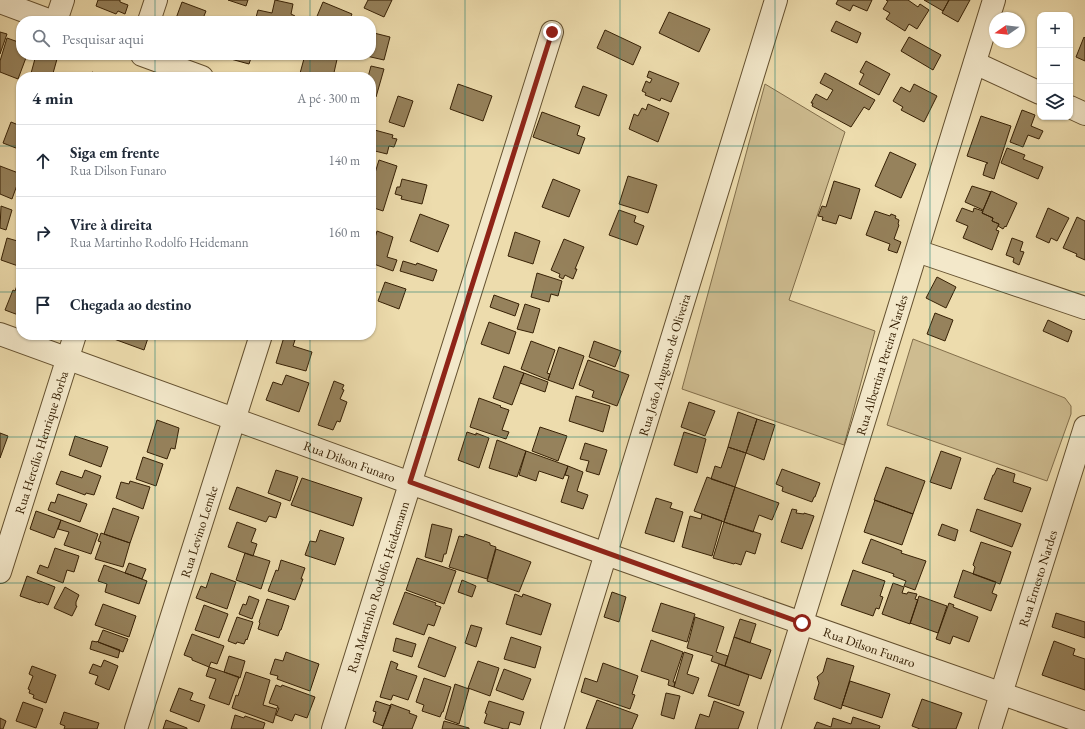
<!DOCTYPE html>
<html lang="pt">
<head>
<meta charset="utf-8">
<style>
  :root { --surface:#fff; --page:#f2f2f3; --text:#1f2937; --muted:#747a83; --line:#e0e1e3 }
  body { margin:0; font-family:"EB Garamond",serif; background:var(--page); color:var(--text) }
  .controls { position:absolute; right:12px; top:12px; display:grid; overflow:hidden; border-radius:8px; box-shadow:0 1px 3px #0004 }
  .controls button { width:36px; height:36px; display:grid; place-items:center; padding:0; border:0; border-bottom:1px solid var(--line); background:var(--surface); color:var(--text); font:20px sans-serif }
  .compass { position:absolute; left:989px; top:12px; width:36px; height:36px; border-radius:50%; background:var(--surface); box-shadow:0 1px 3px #0004; rotate:256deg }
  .stop { position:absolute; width:12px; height:12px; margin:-9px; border:3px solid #8f2418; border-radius:50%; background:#fff }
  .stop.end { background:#8f2418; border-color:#fff; box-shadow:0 1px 4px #0008 }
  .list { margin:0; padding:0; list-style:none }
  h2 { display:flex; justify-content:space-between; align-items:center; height:52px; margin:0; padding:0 16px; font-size:17px }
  h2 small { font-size:13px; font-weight:400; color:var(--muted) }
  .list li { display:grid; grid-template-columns:26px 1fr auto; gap:12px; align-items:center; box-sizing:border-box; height:72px; padding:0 16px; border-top:1px solid var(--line) }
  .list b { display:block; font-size:15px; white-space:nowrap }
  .list p { margin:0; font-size:13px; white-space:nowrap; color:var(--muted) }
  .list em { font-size:13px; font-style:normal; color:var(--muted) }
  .icon { flex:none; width:22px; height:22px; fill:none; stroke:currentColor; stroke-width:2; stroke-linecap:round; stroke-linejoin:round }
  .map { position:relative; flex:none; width:1085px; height:729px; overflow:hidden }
  .search { position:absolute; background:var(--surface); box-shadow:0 1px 3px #0004; left:16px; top:16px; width:360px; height:44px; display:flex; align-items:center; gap:10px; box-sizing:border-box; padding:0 14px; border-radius:16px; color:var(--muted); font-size:15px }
  .panel { position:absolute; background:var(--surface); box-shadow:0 1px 3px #0004; left:16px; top:72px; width:360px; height:268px; border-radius:16px }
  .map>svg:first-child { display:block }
  .green { fill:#cebc90; stroke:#826e4a }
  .building { fill:#96825c; stroke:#372105 }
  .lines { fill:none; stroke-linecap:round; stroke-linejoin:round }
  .minor-casing { stroke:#64502f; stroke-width:24 }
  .minor { stroke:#f3e8ca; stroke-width:22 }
  .route { stroke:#8f2418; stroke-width:5 }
  .grid { fill:none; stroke:#0f766e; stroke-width:1; stroke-opacity:0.55 }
  .labels { text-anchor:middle; stroke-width:3.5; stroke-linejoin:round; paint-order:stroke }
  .street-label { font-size:13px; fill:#372105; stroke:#f3e8ca }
</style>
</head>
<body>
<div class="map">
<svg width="1085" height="729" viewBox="0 0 1085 729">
  <rect width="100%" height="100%" fill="#eddcad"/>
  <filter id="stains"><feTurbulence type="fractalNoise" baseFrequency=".005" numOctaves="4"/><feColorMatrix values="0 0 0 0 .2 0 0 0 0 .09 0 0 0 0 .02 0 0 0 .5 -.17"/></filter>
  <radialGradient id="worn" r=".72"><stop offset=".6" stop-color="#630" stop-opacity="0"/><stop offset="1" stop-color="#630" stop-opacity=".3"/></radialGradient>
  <path class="green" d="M765,84L845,132L789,300L875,331L844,445L682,389Z
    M913,339L1065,398L1071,406V414L1047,481L887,425Z"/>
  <path class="building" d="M98,0H120V2L128,5L125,14L118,11L116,14L96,6Z
    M228,0H248L246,6Z
    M275,0L293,4L291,14L295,16L294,21H271V20H269V21H255L258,10L272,13Z
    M368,0H392L384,17L364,8Z
    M838,0H872L867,11L853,5L850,11L836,4Z
    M886,0H908L918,7L920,4L929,10L917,29L909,24L905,31L886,19L890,13L883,9L888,1Z
    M924,0H949L943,11Z
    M949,0H970L958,22L942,13Z
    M182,2L206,11L202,21H175Z
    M323,2L352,14L349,21H315Z
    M669,12L710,29L699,52L659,33Z
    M836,21L861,33L857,43L831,31Z
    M605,30L641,47L633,65L597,48Z
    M371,31H374V33L390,37L384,60L362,55H371Z
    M0,32L7,34L0,54Z
    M909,37L941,55L933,70L901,51Z
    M1084,37L1085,38V61L1076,57Z
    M7,38L21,43V55H27L18,79L0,72V61Z
    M36,55H42L57,59L52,77H30Z
    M227,55H252L249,64L227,58Z
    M305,55H338L333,77H299Z
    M866,61L890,74L879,95L859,84L864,74L860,72Z
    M371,66L384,69L376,97L371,96V77H368Z
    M649,71L679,83L671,102L661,98L660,101L645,95L646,93L642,91L646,81L650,83L652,79L647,77Z
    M92,72L107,77H90Z
    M825,73L875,100L869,110L864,107L851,127L812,106L813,103H811L816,94L827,100L833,90L820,83Z
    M458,84L492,96L483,121L450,109Z
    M914,84L937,96L924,122L901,110L903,107L893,101L901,87L910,92Z
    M583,86L607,95L599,116L575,107Z
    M398,96L413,101L404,127L389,122Z
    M648,104L669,113L658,142L629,129L634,114L638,116L642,108L646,110Z
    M1022,110L1035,115L1031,126L1043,131L1039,139L1028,135L1023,147L1010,142Z
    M542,112L580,126L577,135L585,138L579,154L533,137Z
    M981,116L1011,126L994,179L983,175L986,164L988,163L967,156Z
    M11,122L21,126V150L3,143Z
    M371,129L393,135L392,138L397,139L394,147L389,146L387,154L371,150Z
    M1007,148L1025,155L1023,159L1043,167L1038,179L1001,163Z
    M890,152L916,164L901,198L875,186Z
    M379,160L397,166L383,211L371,207V186Z
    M0,166L21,174L12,199L0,194Z
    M628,176L657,185L648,213L619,204Z
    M402,179L427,185L422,204L401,199L402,196L395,194L397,187H400Z
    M553,179L580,190L569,217L542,207Z
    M834,181L860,189L851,219L839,215L836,224L822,220L823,217L818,216L822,206L826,207Z
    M972,186L991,192L983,210L965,202Z
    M991,191L1017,203L1006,227L1005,226L1003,229L998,226L999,224L992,221L993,218L982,213Z
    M1,206L12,210L6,230L0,228Z
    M962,208L973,212L974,208L983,211L982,213L993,218L992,221L999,224L996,230L999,231L992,250L963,238L968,226L956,221Z
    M1048,208L1069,218L1057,241L1051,238L1049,243L1036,237Z
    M619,210L636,216L634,222L644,226L637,245L609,235Z
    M875,211L890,216L891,214L896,216L895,218L899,220L898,224L899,225L894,239L901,242L897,253L888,250L890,244L866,235Z
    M420,214L449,225L438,252L410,241Z
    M1077,217L1085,221V260L1076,256L1077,254L1063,248Z
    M377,231L393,237L387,257L397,260L393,271L371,263V251Z
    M515,232L540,241L533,264L508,256Z
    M7,238L21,242V267L1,260Z
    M1012,238L1023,242L1020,251L1024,252L1019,265L1013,262L1014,258L1006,255Z
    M564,239L584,247L575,269H577L573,279L565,275L563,279L559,277L560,274L551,270Z
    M403,261L416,265L417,263L437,270L433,281L400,271Z
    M537,273L562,281L558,296L551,294L549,302L531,297Z
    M937,277L956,287L946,308L926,298Z
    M19,280L21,281V316L5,310L13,290L15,291Z
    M385,282L406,289L399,309L378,301Z
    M494,295L519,304L515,316L490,307Z
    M525,304L540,309L533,333L517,329Z
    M935,313L953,320L945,341L927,334Z
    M1048,320L1072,331L1068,342L1043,331Z
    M489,322L516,332L509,354L481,344Z
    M103,335H149L144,350Z
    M284,337L295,340L293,346L312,352L306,371L276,363Z
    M531,341L555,350L547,373L550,374L548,380L521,369Z
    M594,341L621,351L615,367L589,357Z
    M559,347L584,356L573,389L548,380Z
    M588,360L629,375L617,406L592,397L594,391L579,385Z
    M504,366L524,373L512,405L493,398Z
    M524,373L548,382L545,392L520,383Z
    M286,375L309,383L299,412L266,400L273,382L282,385Z
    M334,381L344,385L342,389L344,390L340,399L347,402L340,422L337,421L333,430L318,425Z
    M576,396L610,406L603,432L569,421Z
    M479,398L501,406L500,407L509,410L502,430L509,432L506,439L470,427Z
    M689,402L715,411L705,436L681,427Z
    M738,412L757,419L746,453L728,447Z
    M757,419L775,425L764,460L746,453Z
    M157,420L179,428L175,449L171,448L167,459L147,452Z
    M540,427L567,436L558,461L532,451Z
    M467,432L476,435V433L489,438L479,468L458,460Z
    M684,432L706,439L697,473L674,465Z
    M0,433L8,436L0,458Z
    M75,436L108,447L101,467L69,455Z
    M497,440L526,451L517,477L489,468Z
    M585,443L607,450L599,475L586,471L589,461L580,459Z
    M728,447L746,453L735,487L711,479L715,466L721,468Z
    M526,451L568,466L563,479L539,471L536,481L519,475Z
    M941,451L961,458L951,489L930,482Z
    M143,457L163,464L156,486L136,479Z
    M568,466L583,472L577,491L588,495L583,509L561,502L569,476L565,475Z
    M886,467L925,481L913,514L874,500Z
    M997,468L1015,474L1013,482L1031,488L1022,512L984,499L993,475H994Z
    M782,469L820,483L815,497H814L812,502L782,491L783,487L776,484Z
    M85,470L101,476L94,495L86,493L85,495L56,484L61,471L82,478Z
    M276,470L298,477L290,501L268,493Z
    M707,477L735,487L724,522L694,511Z
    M302,478L362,498L353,526L291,505Z
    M130,481L150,487L143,509L116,498L121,482L129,484Z
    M237,487L281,503L276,518L269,516L266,522L229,509Z
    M735,487L779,503L772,520L759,515L753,532L724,522Z
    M58,494L87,504L80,522L48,510L51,502L55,503Z
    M656,498L672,503L670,508L683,512L674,542L645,533Z
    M875,500L913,514L902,545L864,532Z
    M113,508L139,517L130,543L104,534Z
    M792,509L797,510L796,513L804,514V513L814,516L802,549L781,542Z
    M977,509L1021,524L1012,547L970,531Z
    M36,511L61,520L54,538L30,529Z
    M702,514L722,521L712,556L682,547L690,516L701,519Z
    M61,520L98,534L91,554L64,545L69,532L58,529Z
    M237,522L256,529L251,542L257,544L253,556L228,547Z
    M724,522L761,534L755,554L746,551L741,565L735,563L734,564L713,558Z
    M432,524L452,529L446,554H444L442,562L425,557Z
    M942,524L958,530L955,541L938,535Z
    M320,530L344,538L335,565L305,555L310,541L316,542Z
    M101,533L130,543L123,567L95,559L101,542L98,541Z
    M465,534L490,543V545L496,547L487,579L449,567L459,536L464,537Z
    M871,539L902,551L901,553L926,561L915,590L904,586L906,581L893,576L894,574L862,563Z
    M981,542L1011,552L1000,584L973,574L975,567L973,565Z
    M55,548L79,556L74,572L67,570L63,583L37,573L40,565L48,568Z
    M496,549L531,562L519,592L487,581Z
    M245,553L270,561L261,589L236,580Z
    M417,558L456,571L444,604L406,590Z
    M281,560L305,568L301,579H303L295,600L268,591L276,570L278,571Z
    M129,563L146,569L142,579L125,573Z
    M104,565L147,581L139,604L105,592L107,584L98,581Z
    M853,570L885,581L880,596L883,597L879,609L876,608L873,616L841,605Z
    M963,570L996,582L992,593L997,595L991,611L954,597Z
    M211,573L236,582L227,609L196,598L201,586L206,588Z
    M27,576L55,587L48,605L41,602L40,603L20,596Z
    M462,580L476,586L472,597L458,592Z
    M893,583L904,587L902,593L907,594L908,592L917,594L915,599L918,600L910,624L882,614Z
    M65,587L79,595L76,602V606H77L72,616L54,608Z
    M405,592L436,603L435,605L441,607L434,626L428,624L424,635L393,624Z
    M612,592L626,597L619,622L604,617Z
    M515,594L522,597L523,594L551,604L541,635L506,624Z
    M249,596L259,600L252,619L239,614L243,604L246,605Z
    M919,596L947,606L938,633L910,623Z
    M267,599L289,606L281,630H280L278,636L258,629L260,623L259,622Z
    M661,603L695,614L687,642L652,631Z
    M949,603L954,605L953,607L978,617L969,642L953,636L950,644L936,639Z
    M103,604L136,616L129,637L95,625Z
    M204,605L228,614L219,638L195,630Z
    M1056,613L1085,622V638L1052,627Z
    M237,617L253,622L247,640L246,639L244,644L237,642L236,644L228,641Z
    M695,617L724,627L716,652L728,656L725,666L711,661L713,656L687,648Z
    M740,619L756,624L750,643L734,637Z
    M471,625L482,628L476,647L465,643Z
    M103,630L128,639L123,652L98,642Z
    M192,634L224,646L217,664L211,662L209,667L192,660V658L184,655Z
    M429,637L456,647L445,677L418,667Z
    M511,637L541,647L535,668L504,659Z
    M734,637L771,650L761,679L725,666Z
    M396,638L416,644L412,657L393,651Z
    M651,640L683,652L673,682H675L674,687L668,685L669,680L641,671Z
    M92,641L97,642V641L98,642L120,650L118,658L90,649Z
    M1054,641L1075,649L1073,655L1085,659V690L1042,675Z
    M286,652L319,664L310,691L277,679L278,676L270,674L275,659L283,661Z
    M684,652L693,655L687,674L699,678L693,694L674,687Z
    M229,656L245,661L240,678L224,672Z
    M827,658L854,666L841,709L814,699L819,683L817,677L823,672Z
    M104,660L118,666L109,690L95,684L98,676L89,673L93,664L101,667Z
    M391,661L398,664L396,669L417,676L408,700L393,695L391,700L380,697Z
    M478,661L499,668L490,696L468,688Z
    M603,663L638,676L632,694L635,695L630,709L581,692L585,678L597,682Z
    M719,664L749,675L739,706L708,696Z
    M32,666L56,675L46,703L33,698L34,695L29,693L30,690L28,689L33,676L29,674Z
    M209,667L239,677L229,705L209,698L216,679L206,676Z
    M504,669L531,679L523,700L496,690Z
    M246,672L270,680L263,705L277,709L273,723L232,708L236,695L238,696Z
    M424,678L451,687L443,712H442L440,717L422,711L424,705L416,702Z
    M850,681L890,694L882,718L842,705Z
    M455,684L469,689L459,724L445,719Z
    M276,685L281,687L282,685L315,697L307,718L295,714L292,721L276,715L279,708H277L278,706L269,703Z
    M179,688L193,693L190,700L205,705L199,722L170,711Z
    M666,693L680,696L674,719L661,715Z
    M922,699L962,713L956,729H920L912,726Z
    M597,700L638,715L632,729H586Z
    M376,701L391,706L383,726L373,722L376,712L373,711Z
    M489,701L524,712L520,725L510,722L508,729H504L484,723L487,714L485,713Z
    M714,701L744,712L738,729H695L700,714L709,717Z
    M23,702L43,709L36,728L16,721Z
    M391,704L410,711L409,713L417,716L412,729H382Z
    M64,712L99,723L97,729H64L65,726L60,724Z
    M235,715L244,718L245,716L265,723L263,729H231Z
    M853,717L880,726L879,729H814L817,722L831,727L833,718L851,724Z
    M0,718L6,721L3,729H0Z
    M166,720L187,728V729H163Z
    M444,721L469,728V729H442Z"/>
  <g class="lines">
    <defs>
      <g id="minor">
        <path d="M0,2L51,21"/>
        <path d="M56,21L63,0"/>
        <path d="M149,21L156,0"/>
        <path d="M142,55L202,77"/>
        <path d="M975,63L1040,93"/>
        <path d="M1070,107L1085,114"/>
        <path d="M917,251L1085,308"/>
        <path id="s1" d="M0,334L606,554L1085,723"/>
        <path id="s2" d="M0,572L75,335"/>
        <path id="s3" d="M136,729L261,335"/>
        <path id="s4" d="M333,729L552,32"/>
        <path id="s5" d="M552,729L776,0"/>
        <path id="s6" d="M769,729L994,0"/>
        <path id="s7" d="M990,729L1085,427"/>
      </g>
    </defs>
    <use href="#minor" class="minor-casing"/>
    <use href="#minor" class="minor"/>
  </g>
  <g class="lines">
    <path class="route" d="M552,32L410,482L802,623"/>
  </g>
  <path class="grid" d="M155,0V21M310,0V21M465,0V729M620,0V729M775,0V729M930,0V729M155,55V77M310,55V77M0,146H21M371,146H1085M0,292H21M371,292H1085M155,335V729M310,335V729M0,437H1085M0,583H1085"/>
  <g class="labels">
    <g class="street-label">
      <text dy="5" stroke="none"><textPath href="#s6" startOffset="381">Rua Albertina Pereira Nardes</textPath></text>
      <text dy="5" stroke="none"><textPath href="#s5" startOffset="381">Rua João Augusto de Oliveira</textPath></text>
      <text dy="5" stroke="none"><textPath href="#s2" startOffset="136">Rua Hercílio Henrique Borba</textPath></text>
      <text dy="5" stroke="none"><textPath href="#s1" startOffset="372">Rua Dilson Funaro</textPath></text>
      <text dy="5" stroke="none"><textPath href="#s3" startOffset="207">Rua Levino Lemke</textPath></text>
      <text dy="5" stroke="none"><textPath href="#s7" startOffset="158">Rua Ernesto Nardes</textPath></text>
      <text dy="5" stroke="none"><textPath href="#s4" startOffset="149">Rua Martinho Rodolfo Heidemann</textPath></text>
      <text dy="5" stroke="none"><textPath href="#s1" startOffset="924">Rua Dilson Funaro</textPath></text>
    </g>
  </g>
  <rect width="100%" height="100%" filter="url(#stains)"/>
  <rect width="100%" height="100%" fill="url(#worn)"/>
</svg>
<div class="controls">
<button>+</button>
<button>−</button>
<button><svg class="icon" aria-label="layers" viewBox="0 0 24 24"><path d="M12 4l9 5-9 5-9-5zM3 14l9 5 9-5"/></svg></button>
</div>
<svg class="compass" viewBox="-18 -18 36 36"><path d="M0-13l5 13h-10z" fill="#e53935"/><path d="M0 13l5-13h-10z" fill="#747a83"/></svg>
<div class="stop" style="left:802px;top:623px"></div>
<div class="stop end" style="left:552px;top:32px"></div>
<div class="search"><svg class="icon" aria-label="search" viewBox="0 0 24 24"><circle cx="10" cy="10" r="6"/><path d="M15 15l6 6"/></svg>Pesquisar aqui</div>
<section class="panel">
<h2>4 min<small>A pé · 300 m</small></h2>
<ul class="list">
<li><svg class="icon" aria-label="ahead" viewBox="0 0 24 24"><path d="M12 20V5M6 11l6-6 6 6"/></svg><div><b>Siga em frente</b><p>Rua Dilson Funaro</p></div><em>140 m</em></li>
<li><svg class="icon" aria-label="right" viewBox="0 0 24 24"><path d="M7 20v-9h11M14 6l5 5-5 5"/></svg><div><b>Vire à direita</b><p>Rua Martinho Rodolfo Heidemann</p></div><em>160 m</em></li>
<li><svg class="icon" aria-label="arrive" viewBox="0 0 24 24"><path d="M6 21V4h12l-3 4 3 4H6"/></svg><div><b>Chegada ao destino</b></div></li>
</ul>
</section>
</div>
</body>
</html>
